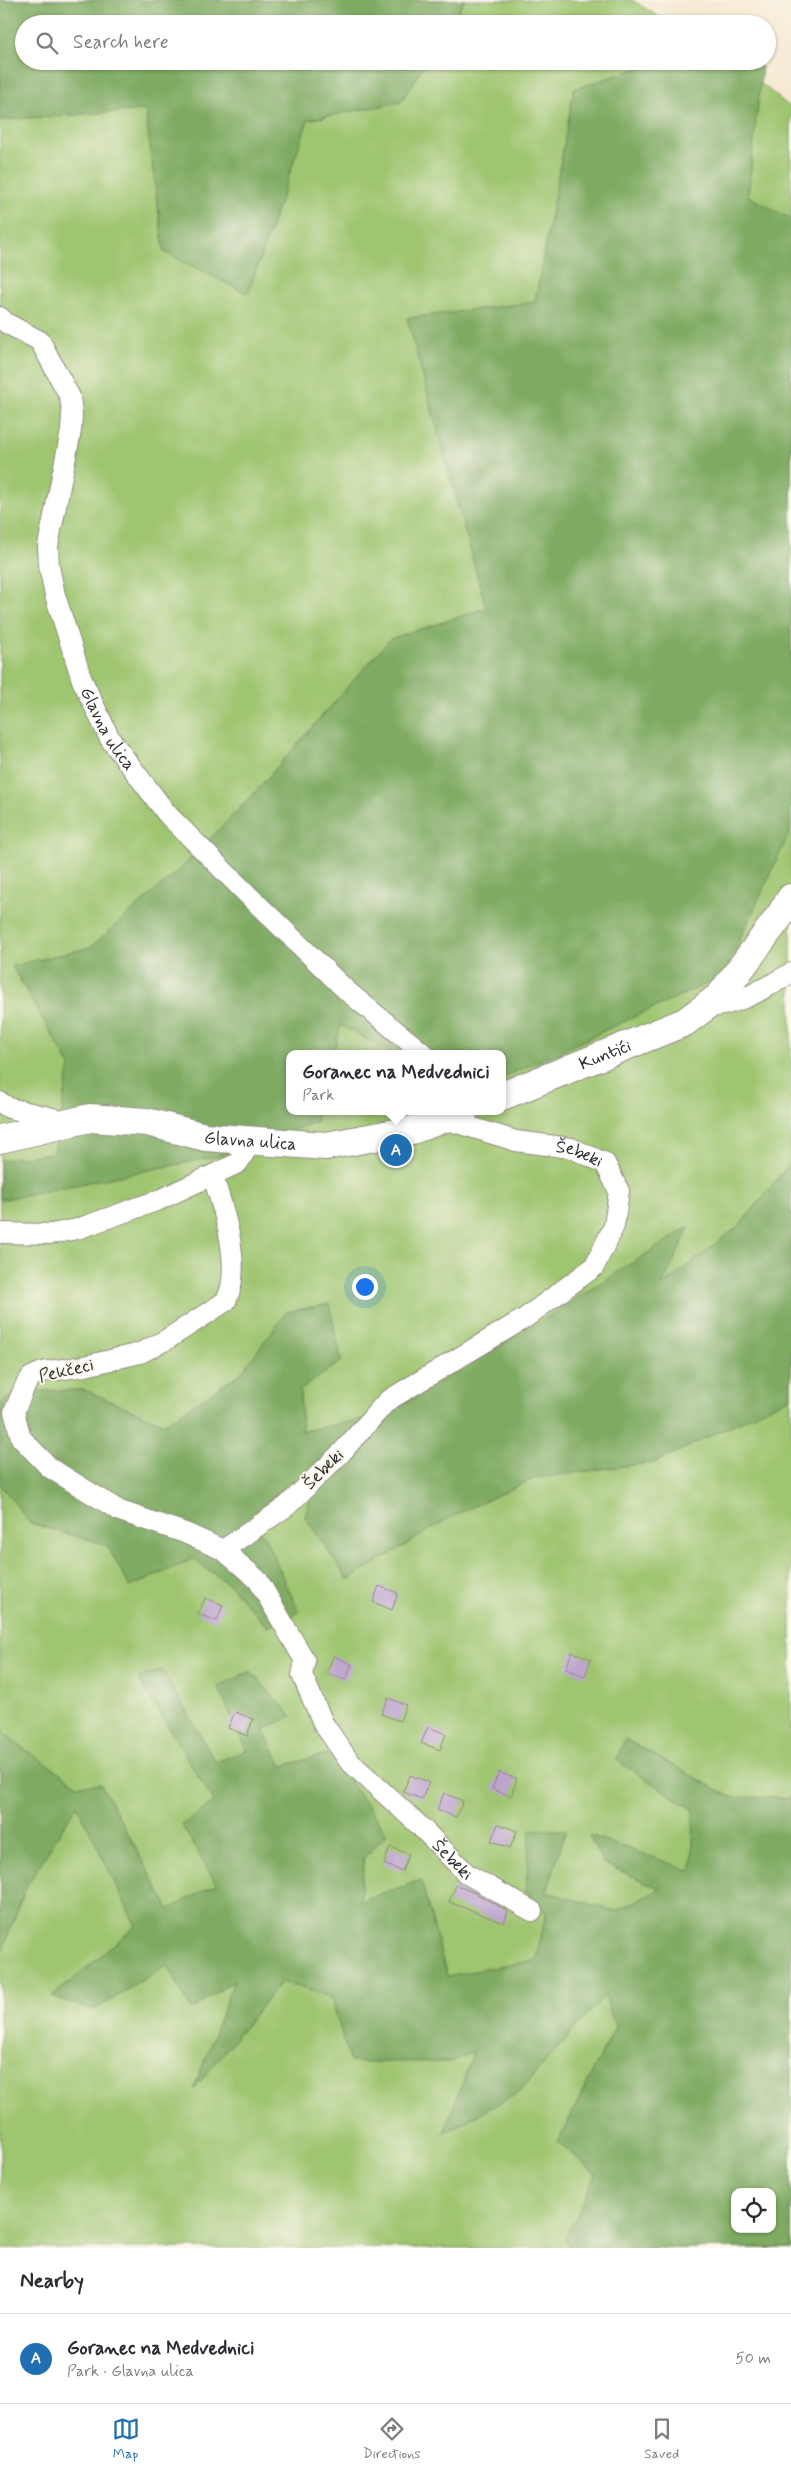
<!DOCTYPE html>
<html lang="en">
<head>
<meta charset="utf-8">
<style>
  :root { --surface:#fff; --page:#f7f7f7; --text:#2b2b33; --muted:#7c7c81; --line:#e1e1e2; --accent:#1f6fb2 }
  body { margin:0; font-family:Mynerve,sans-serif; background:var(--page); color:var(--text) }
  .controls { position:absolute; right:15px; bottom:15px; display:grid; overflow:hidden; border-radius:10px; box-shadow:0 1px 4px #0004 }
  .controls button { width:45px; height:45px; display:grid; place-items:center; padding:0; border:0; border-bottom:1px solid var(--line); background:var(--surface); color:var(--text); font:25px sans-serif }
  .you { position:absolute; left:364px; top:1286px; width:18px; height:18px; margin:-12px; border:4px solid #fff; border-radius:50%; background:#1a73e8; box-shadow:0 0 0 8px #1a73e833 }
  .badge { display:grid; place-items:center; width:32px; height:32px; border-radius:50%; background:var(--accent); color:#fff; font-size:16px; font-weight:700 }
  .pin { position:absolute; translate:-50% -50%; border:2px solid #fff; box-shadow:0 1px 5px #0006 }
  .popup { position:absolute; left:286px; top:1050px; width:220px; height:65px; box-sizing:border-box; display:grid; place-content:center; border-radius:10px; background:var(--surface); filter:drop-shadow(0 1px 4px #0005); font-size:16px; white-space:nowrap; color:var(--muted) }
  .popup b { font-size:19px; color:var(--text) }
  .popup::after { content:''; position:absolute; left:50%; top:100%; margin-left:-10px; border:10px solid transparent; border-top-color:var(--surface) }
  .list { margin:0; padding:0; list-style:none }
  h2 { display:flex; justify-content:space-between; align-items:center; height:65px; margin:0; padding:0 20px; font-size:21px }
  h2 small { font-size:16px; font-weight:400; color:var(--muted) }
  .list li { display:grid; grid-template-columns:32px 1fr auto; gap:15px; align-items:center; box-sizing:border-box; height:90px; padding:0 20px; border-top:1px solid var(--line) }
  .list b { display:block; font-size:19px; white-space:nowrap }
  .list p { margin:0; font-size:16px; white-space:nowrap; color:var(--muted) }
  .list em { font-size:16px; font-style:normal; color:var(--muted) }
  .icon { flex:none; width:28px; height:28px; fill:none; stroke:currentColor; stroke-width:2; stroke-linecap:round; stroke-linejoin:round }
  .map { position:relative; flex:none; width:791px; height:2248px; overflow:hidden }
  .search { position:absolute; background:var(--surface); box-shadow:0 1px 4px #0004; left:15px; right:15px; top:15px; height:55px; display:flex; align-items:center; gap:12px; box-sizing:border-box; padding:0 18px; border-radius:28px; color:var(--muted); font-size:19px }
  .sheet { height:155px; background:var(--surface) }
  nav { display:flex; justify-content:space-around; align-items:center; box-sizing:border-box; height:70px; border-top:1px solid var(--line); background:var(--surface); font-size:14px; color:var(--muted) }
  nav a { display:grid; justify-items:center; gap:2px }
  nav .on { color:var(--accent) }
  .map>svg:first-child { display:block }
  .green { fill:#9ec570; stroke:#64784e; fill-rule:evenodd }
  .forest { fill:#7eaa62; stroke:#546a46; fill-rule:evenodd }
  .building { fill:#bda5ce }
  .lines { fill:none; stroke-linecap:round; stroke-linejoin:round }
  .street-casing { stroke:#908a7e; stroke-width:22 }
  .secondary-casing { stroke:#908a7e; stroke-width:30 }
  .street { stroke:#fff; stroke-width:20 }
  .secondary { stroke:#fff; stroke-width:28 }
  .labels { text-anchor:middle; stroke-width:4; stroke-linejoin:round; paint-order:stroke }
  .street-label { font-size:18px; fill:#2b2b2b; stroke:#fbf7ec }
</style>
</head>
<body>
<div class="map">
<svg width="791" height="2248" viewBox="0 0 791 2248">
  <rect width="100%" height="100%" fill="#fbf7ec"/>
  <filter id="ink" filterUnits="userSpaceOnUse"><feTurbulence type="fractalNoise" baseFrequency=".02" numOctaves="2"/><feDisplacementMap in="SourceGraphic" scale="10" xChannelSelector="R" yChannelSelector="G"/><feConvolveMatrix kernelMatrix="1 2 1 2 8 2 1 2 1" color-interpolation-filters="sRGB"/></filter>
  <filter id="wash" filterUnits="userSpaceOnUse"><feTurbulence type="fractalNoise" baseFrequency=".0096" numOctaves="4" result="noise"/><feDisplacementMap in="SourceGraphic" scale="20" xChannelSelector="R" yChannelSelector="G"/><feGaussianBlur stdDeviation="1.12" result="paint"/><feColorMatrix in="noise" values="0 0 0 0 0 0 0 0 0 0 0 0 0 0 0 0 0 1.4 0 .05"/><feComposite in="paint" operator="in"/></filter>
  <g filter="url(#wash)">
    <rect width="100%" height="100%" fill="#f5e8d0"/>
    <path class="green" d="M0,0H632L671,24H24V61H734L791,108V2248H0ZM290,1054H502V1111H290ZM735,2192H772V2229H735Z"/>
    <path class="forest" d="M0,0H465L450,24H24V61H427L401,102L308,120L248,294L164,252L145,110L0,120Z
      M660,61H750L762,67L748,196L791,219V829L723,976L502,1078V1054H393L341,1025L333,1054H290V1111H319L316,1122L219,1156L0,1200V1160L54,1153L70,1066L12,966L91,947L179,870L250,798L390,639L486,608L407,318L535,302L574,89Z
      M791,1162V1397L656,1462L535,1478L453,1516L348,1580L305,1517L320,1459L249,1516L265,1538L299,1612L267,1627L231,1586L193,1559L130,1587L107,1545L30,1523L0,1484V1404L18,1391L85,1390L164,1424L241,1373L286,1312L329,1304L342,1361L300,1390L302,1431L384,1415L530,1328L690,1226L662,1286L740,1225Z
      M162,1670L216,1762L247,1750L218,1687L250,1671L292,1716L263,1730L282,1766L330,1753L387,1834L364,1858L360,1901L421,1880L447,1976L536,1960L546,1913L526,1892L530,1830H566L547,1892L615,1911L661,1889L603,1863L589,1835L692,1871L694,1810L616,1760L625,1739L731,1797L791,1798V2248H571L565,2240L596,2174L558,2142L615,2027L605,1995L518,2093L444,2133L474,2051L452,2062H350L331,1997L281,1982L194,2089L234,1980L192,2010L167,1965L95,2010L52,1997L136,1926L77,1805L27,1885L0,1957V1726L14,1742L78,1785L101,1784L169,1909L216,1884L182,1825L214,1802L138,1678ZM735,2192H772V2229H735Z"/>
    <g id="blocks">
      <path class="building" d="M379,1586L398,1593L392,1610L373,1602Z
        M205,1598L223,1605L217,1621L198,1614Z
        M572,1652L591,1659L585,1676L566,1669Z
        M333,1656L352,1664L346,1680L327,1673Z
        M388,1698L406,1705L400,1721L381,1714Z
        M235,1712L253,1719L247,1736L228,1728Z
        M428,1727L446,1734L440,1750L421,1743Z
        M499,1772L517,1779L511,1796L492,1789Z
        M410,1775L429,1782L422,1799L403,1792Z
        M444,1793L463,1801L456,1817L437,1810Z
        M498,1824L517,1831L510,1848L491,1841Z
        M390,1847L409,1854L402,1871L384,1864Z
        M456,1885L477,1894L508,1911L504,1923L449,1902Z"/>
    </g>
  </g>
  <g filter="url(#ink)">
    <use href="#blocks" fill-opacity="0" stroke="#908a7e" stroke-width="1"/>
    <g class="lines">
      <defs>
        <g id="street">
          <path id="s1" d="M0,317L6,323L40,341L70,397L72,413L71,431L48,546L49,566L55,595L82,680L110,739L168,815L246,893L347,991L424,1054"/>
          <path d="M707,1007C737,1006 765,988 791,973"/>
          <path d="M0,1102L9,1108L53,1118L58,1125"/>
          <path id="s2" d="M444,1119L516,1141L571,1148L605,1163L619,1191L614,1226L594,1267L525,1318L387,1401L342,1452L287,1506L223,1550L258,1580L305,1661L302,1675L323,1723L349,1761L421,1827L467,1874L532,1911"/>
          <path d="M213,1177C224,1211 243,1267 226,1301L166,1340L140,1353L85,1366L42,1372L31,1377L25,1386L14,1412L21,1438L50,1468L120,1511L185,1533L223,1550"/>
          <path d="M0,1233L51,1234L77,1229L159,1200L238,1163L252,1141"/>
        </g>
        <g id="secondary">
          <path id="s3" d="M502,1096L685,1022L720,996L779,917L791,898"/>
          <path id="s4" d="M0,1139L90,1118L147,1122L205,1137L326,1146L412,1130L464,1111"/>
        </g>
      </defs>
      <use href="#street" class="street-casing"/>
      <use href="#secondary" class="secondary-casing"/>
      <use href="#street" class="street"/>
      <use href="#secondary" class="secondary"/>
    </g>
  </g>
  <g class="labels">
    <g class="street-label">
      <text dy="6" stroke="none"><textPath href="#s1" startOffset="456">Glavna ulica</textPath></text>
      <text dy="6" stroke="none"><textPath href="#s3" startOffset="111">Kuntići</textPath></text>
      <text dy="6" stroke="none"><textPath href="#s4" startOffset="255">Glavna ulica</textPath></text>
      <text dy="6" stroke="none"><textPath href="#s2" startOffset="140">Šebeki</textPath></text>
      <text transform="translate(66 1370) rotate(-13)" y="6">Pekčeci</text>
      <text transform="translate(323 1469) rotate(-45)" y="6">Šebeki</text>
      <text dy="6" stroke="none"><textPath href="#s2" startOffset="1145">Šebeki</textPath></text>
    </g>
  </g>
</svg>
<div class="controls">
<button><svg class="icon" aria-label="locate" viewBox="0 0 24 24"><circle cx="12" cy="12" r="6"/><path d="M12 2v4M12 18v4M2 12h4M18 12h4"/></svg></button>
</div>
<div class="you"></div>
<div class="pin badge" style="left:396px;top:1150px">A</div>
<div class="popup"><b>Goranec na Medvednici</b>Park</div>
<div class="search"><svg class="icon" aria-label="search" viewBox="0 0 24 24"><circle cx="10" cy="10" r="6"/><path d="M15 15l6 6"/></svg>Search here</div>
</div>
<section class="sheet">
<h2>Nearby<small></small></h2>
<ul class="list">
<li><span class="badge">A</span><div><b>Goranec na Medvednici</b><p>Park · Glavna ulica</p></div><em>50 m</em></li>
</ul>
</section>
<nav>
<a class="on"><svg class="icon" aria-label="map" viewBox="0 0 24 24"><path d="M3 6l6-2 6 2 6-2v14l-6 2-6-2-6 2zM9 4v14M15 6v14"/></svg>Map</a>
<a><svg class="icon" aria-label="directions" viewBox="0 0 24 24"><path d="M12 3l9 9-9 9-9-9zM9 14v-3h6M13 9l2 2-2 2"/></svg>Directions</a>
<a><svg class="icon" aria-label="saved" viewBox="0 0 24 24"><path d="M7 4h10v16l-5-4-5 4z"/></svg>Saved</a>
</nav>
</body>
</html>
